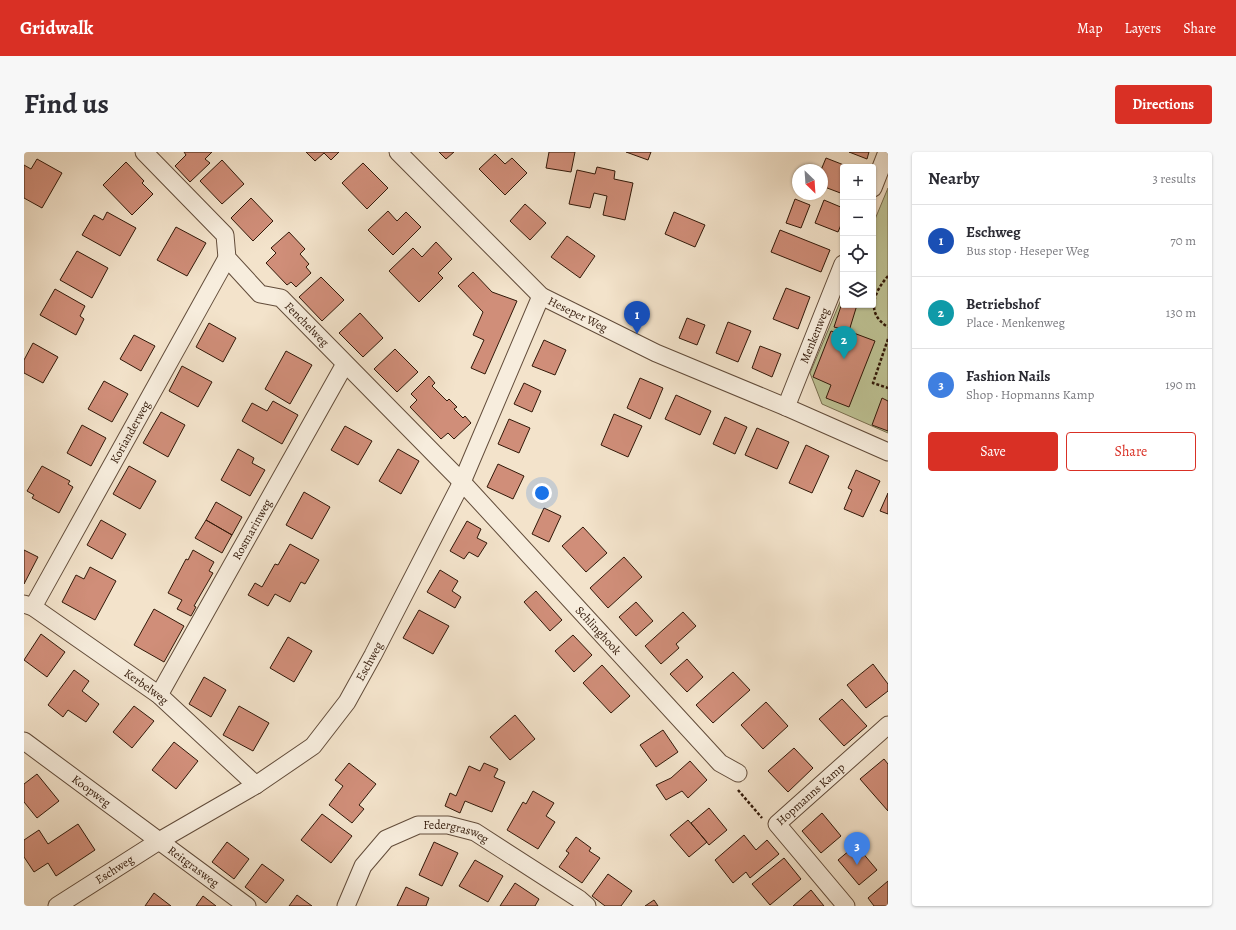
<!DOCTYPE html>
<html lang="en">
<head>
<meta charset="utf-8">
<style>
  :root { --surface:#fff; --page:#f7f7f7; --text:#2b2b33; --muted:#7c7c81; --line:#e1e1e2; --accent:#d93025 }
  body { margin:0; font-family:Alegreya,serif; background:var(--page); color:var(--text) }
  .controls { position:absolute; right:12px; top:12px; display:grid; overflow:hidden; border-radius:4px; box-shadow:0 1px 3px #0004 }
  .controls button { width:36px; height:36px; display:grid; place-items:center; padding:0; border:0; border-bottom:1px solid var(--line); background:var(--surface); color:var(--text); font:20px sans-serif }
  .compass { position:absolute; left:768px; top:12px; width:36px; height:36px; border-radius:50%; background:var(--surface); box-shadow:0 1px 3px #0004; rotate:155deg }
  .you { position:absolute; left:518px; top:341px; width:14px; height:14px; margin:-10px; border:3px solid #fff; border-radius:50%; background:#1a73e8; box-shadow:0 0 0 6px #1a73e833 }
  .badge { display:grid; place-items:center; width:26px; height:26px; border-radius:50%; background:var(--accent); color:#fff; font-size:13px; font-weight:700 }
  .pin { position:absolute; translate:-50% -33px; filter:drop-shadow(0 1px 2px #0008) }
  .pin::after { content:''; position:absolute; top:21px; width:14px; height:12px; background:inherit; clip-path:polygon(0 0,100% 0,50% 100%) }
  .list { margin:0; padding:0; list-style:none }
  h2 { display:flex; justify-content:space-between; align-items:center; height:52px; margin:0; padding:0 16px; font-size:17px }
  h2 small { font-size:13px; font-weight:400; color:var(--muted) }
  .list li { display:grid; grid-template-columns:26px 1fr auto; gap:12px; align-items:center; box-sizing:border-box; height:72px; padding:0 16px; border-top:1px solid var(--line) }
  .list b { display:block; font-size:15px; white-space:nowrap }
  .list p { margin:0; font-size:13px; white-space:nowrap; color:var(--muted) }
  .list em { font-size:13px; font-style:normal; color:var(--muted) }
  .actions { display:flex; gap:8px; padding:12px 16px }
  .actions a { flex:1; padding:9px 0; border:1px solid var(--accent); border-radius:4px; text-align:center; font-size:14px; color:var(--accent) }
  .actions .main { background:var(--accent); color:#fff }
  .icon { flex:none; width:22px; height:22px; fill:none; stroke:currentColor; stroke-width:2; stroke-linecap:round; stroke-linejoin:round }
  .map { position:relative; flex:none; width:864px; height:754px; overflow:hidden; border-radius:4px }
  header { display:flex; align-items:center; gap:24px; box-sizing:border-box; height:56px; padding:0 20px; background:var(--accent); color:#fff }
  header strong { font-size:19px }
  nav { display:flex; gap:22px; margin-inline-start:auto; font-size:14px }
  .intro { display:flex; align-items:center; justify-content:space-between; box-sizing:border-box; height:96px; padding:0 24px }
  h1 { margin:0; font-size:28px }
  .button { padding:10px 18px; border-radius:4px; background:var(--accent); color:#fff; font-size:14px; font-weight:700 }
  main { display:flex; gap:24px; padding:0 24px }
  aside { flex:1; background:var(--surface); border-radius:4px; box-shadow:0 1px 3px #0004 }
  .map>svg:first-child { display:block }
  .green { fill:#bec395; stroke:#786e4f }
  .building { fill:#d08e79; stroke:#321909 }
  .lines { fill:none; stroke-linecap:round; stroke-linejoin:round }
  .street-casing { stroke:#624c3a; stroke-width:19 }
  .path { stroke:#321909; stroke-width:2.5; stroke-dasharray:3 2; stroke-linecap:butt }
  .street { stroke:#f7eddd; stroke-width:17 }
  .labels { text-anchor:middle; stroke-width:3; stroke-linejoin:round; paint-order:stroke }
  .street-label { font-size:12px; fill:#321909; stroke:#f7eddd }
</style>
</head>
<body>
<header>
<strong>Gridwalk</strong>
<nav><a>Map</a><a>Layers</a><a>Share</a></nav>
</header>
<div class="intro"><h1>Find us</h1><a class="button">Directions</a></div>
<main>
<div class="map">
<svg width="864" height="754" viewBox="0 0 864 754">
  <rect width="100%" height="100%" fill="#f3e3cb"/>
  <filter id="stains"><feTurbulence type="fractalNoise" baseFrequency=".005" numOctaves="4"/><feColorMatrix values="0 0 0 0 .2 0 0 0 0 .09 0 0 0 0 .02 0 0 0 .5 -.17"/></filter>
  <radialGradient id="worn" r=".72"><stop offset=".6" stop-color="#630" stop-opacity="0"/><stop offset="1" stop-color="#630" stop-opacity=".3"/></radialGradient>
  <path class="green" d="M864,36V281L798,252L786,221L819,143V153H849V72Z"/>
  <path class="building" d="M160,0H188L181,7L186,11L166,30L151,14L162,3Z
    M282,0H315L307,8L300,1L291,9Z
    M415,0H430L422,7Z
    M525,0H551L547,20L522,16Z
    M602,0H627L624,8Z
    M825,0H845L843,7Z
    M471,2L481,12L488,6L503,21L481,43L455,17Z
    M802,6L825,15H819V42L798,34L797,18Z
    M13,7L38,21L18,56L0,46V13L7,17Z
    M198,8L220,32L198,52L176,29Z
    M102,10L120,29L118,31L129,42L108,63L79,33Z
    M339,11L364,36L343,57L318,31Z
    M573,15L591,19L590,27L609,31L601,68L579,63L583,44L570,41L566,56L545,52L553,18L571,22Z
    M227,46L249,69L229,89L207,66Z
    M771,47L786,53L777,76L762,71Z
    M800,48L819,56V68L814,80L791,71Z
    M501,52L522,71L506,88L486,69Z
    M364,59L373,69L382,60L397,75L369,103L344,78Z
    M83,60L112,76L96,104L58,83L70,63L79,68Z
    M650,60L681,73L671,95L641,82Z
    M152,75L182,91L163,124L133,108Z
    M756,78L806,98L797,120L747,100Z
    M265,80L281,97L276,102L285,112L282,115L287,121L272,135L267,130L263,133L242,111L252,101L247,96Z
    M543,84L571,104L556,126L527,105Z
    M412,90L428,107L414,121L419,126L395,150L365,119L389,96L398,105Z
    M53,99L84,116L68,146L36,128Z
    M449,120L468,140L493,149L461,222L447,216L460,188L449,183L459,160L434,134Z
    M297,125L320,148L298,169L275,145Z
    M762,136L786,145L774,177L749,167Z
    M31,137L61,154L56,164L60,167L52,183L16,163Z
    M819,148V153H833L825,179L810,175Z
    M336,161L359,186L339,205L315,181Z
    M663,166L681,173L673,193L655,186Z
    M704,170L727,179L714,210L692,201Z
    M185,171L212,186L199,210L172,195Z
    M807,179L825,186L827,180L851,189L825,255L802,246L807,233L789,225Z
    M110,183L131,194L117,219L96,207Z
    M520,188L542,198L531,223L508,214Z
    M9,191L34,205L19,231L0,221V208Z
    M736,194L757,202L748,225L728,216Z
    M371,197L394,220L373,240L350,217Z
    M262,199L288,213L266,252L241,237Z
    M158,214L188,230L174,255L145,239Z
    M405,224L411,231L408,234L423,249L425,247L433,255L430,257L439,266L441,264L447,271L430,287L424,281L417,287L386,255L393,248L387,242Z
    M616,226L639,236L626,267L603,256Z
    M80,229L104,242L88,270L64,257Z
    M500,231L517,239L508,260L490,252Z
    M652,243L687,259L676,283L641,267Z
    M858,246L864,249V279L848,273Z
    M249,249L274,263L258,292L218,269L228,251L243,259Z
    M137,260L161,273L144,305L119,291Z
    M590,262L618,274L604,305L577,293Z
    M701,265L723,275L711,302L689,292Z
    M485,267L506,276L495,301L474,292Z
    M58,273L82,286L67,314L43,301Z
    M321,274L348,289L334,313L307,298Z
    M733,276L765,290L753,317L721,303Z
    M782,293L805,304L788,341L765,331Z
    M214,297L230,306L228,311L241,318L226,344L197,328Z
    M374,297L395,309L377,342L355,329Z
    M474,312L500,324L489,347L463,335Z
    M18,314L46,329L44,332L49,335L35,361L8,346L10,343L3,339Z
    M105,314L132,329L116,357L89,342Z
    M832,318L856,329L839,365L820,357L828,338L824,336Z
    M280,340L306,355L288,387L262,373Z
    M864,341V362L856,359Z
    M192,350L218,365L208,383L182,368Z
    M520,356L537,364L525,390L508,382Z
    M77,368L102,382L88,407L63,393Z
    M182,368L208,383L198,401L171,386Z
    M443,369L457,377L453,386L463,391L454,405L445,400L440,407L426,399Z
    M559,375L583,401L562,420L538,394Z
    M266,392L295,408L281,432L277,430L266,450L251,442L244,454L224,443L231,431L238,435L251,412L254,413Z
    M0,398L14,405L0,432Z
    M169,398L190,410L185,419L189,421L170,454L172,455L167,464L153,457L158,448L144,441L162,407L164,408Z
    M600,405L618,425L584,456L566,436Z
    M66,415L92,429L71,468L38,450L52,423L60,427Z
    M416,418L434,429L428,439L437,445L431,456L403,440Z
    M512,439L538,468L526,479L500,450Z
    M612,450L629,469L612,484L595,465Z
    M130,457L160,474L140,510L110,493Z
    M395,458L425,474L409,502L379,486Z
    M659,460L672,474L652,492L655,496L637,512L621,494Z
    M17,482L41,500L23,525L0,508Z
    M549,483L568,503L550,520L531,499Z
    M264,485L288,499L270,530L246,516Z
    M663,507L679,525L663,540L646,522Z
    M849,512L864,532V539L842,556L823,533Z
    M578,513L606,544L587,561L559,531Z
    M50,518L65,529L58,539L75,552L62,570L44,558L39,565L24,553Z
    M709,520L726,538L689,571L672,553Z
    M180,525L202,538L187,565L165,552Z
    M818,547L843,574L820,594L795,567Z
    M742,550L764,574L739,597L717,573Z
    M110,554L130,569L108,596L89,580Z
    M215,554L245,571L229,599L199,583Z
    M491,563L511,587L486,608L466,585Z
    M639,578L654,600L632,615L616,593Z
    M150,590L174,609L152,637L128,618Z
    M770,596L789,616L764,640L744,619Z
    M860,607L864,612V659L836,627Z
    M666,609L683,628L664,646L658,639L642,648L632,633L647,626Z
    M325,611L352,632L335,653L340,657L328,671L305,653L319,634L311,628Z
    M460,611L474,617L470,625L481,630L468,660L441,649L436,661L421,654L426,641L432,644L445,614L456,619Z
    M13,622L35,649L13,666L0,650V632Z
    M509,639L530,651L522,664L531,670L514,697L483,678L499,650L502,652Z
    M685,656L703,678L685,693L667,671Z
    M798,661L817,684L797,701L778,679Z
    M298,662L328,684L307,711L277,688Z
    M664,668L683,690L665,705L646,683Z
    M54,672L71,698L32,724L24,711L10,720L0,705V688L15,678L24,692Z
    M720,683L732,698L743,688L755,702L726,726L722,720L709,731L691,708Z
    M552,685L567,696L565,699L576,706L558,731L535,715L545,701L542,699Z
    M203,690L225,707L210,727L188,710Z
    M410,690L434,701L418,734L395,723Z
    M832,693L853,718L835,733L814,708Z
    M760,706L777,727L746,753L728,732Z
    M451,708L479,724L464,750L435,734Z
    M238,712L260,728L242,751L221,735Z
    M584,722L608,739L597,754H581L568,744Z
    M864,729V754H850L844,746Z
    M491,731L515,747L511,754H476Z
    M382,735L405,746L402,754H373Z
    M787,738L800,754H769Z
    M130,741L147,754H121Z
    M273,743L288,754H265Z
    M179,744L192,754H172Z
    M630,748L634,754H621Z"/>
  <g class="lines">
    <defs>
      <g id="street">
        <path id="s1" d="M120,0L201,83L203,106L236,142L257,146L438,330L696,611L714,621"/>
        <path id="s2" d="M374,0L517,144L632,201L762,255L864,300"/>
        <path d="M849,36L863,0"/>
        <path id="s3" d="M762,255L819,112"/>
        <path id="s4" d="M0,452L9,455L135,543L232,633"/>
        <path id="s5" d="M9,455L203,106"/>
        <path id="s6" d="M135,543L321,212"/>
        <path id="s7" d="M0,589L223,754"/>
        <path id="s8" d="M33,754L135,689L232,633L289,594L323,550L349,503L438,330L517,144"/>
        <path id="s9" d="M322,754L339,714L362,687L394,673H424L451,680L555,747L563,754"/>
        <path id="s10" d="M822,754L753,672L864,573"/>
      </g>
    </defs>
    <use href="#street" class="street-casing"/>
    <path class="path" d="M864,124C850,140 841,161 864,175
      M864,187L849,231L864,236
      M714,638L738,666"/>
    <use href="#street" class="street"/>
  </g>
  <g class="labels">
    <g class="street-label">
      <text dy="4" stroke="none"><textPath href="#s2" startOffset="244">Heseper Weg</textPath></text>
      <text dy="4" stroke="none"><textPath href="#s1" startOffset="246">Fenchelweg</textPath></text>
      <text dy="4" stroke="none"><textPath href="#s3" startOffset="77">Menkenweg</textPath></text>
      <text dy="4" stroke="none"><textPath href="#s5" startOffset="200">Korianderweg</textPath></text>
      <text dy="4" stroke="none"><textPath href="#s6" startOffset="190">Rosmarinweg</textPath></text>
      <text dy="4" stroke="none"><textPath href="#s1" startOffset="669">Schlinghook</textPath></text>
      <text dy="4" stroke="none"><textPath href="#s8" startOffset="404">Eschweg</textPath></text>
      <text dy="4" stroke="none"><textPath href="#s4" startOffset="148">Kerbelweg</textPath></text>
      <text dy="4" stroke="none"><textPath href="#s7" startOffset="84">Koopweg</textPath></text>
      <text dy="4" stroke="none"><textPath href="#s10" startOffset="152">Hopmanns Kamp</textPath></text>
      <text dy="4" stroke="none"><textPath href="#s9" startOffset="153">Federgrasweg</textPath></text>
      <text dy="4" stroke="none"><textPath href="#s7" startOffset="211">Reitgrasweg</textPath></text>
      <text dy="4" stroke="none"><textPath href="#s8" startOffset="68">Eschweg</textPath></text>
    </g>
  </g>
  <rect width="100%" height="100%" filter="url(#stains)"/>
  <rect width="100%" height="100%" fill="url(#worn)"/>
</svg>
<div class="controls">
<button>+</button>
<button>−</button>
<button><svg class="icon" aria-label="locate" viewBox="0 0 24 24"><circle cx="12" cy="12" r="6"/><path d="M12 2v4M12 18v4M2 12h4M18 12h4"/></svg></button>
<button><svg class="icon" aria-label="layers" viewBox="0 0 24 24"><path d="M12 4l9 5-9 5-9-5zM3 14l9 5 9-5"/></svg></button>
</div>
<svg class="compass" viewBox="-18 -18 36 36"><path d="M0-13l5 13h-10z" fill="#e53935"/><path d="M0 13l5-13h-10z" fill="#7c7c81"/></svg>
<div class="you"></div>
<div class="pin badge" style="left:613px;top:182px;background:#1a4fb4">1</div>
<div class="pin badge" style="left:820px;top:207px;background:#0f9aa8">2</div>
<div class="pin badge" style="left:833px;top:713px;background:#3f7fe0">3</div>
</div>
<aside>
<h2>Nearby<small>3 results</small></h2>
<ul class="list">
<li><span class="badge" style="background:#1a4fb4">1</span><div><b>Eschweg</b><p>Bus stop · Heseper Weg</p></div><em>70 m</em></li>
<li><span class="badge" style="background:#0f9aa8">2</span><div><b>Betriebshof</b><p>Place · Menkenweg</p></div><em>130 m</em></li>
<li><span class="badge" style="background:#3f7fe0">3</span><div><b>Fashion Nails</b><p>Shop · Hopmanns Kamp</p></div><em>190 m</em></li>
</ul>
<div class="actions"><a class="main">Save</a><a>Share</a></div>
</aside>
</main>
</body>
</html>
